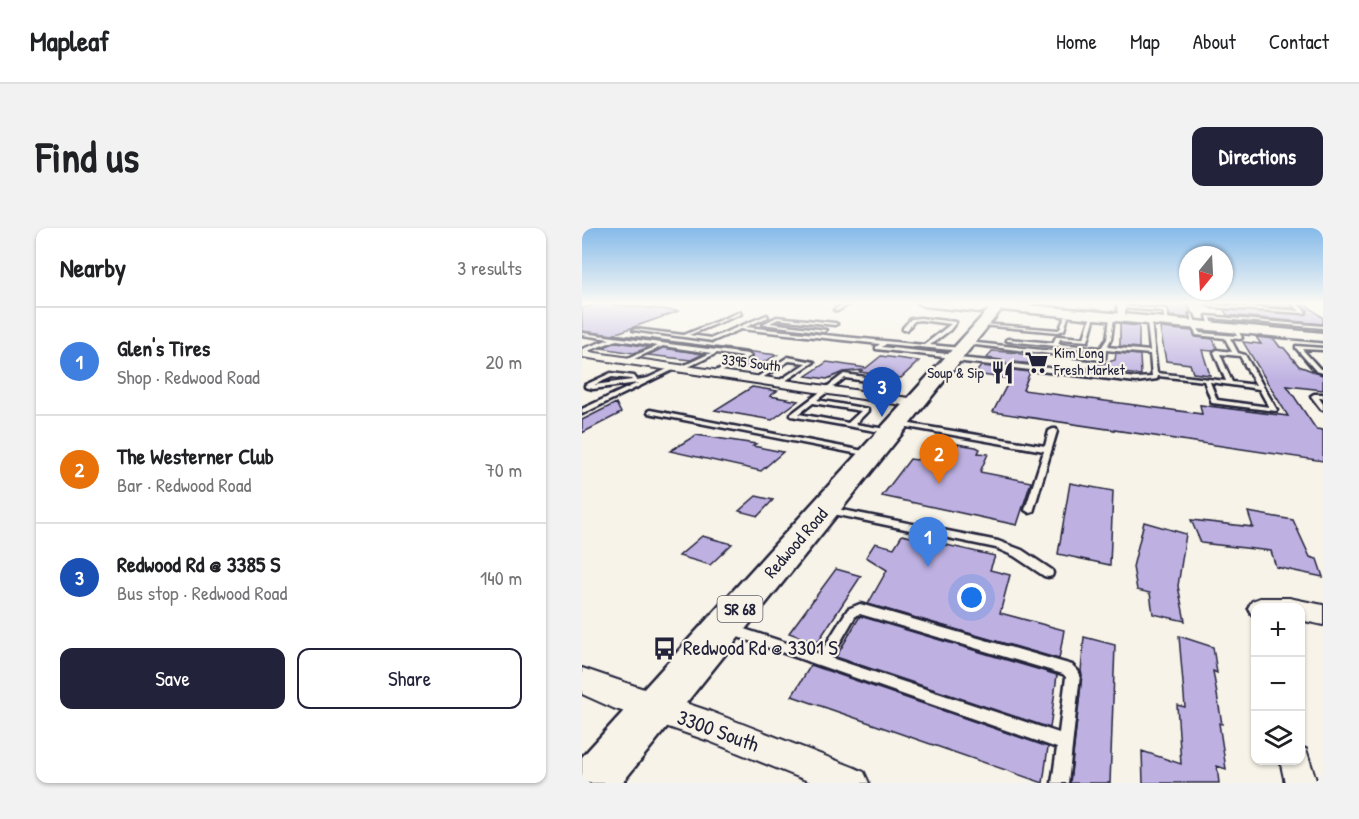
<!DOCTYPE html>
<html lang="en">
<head>
<meta charset="utf-8">
<style>
  :root { --surface:#fff; --page:#f2f2f2; --text:#202124; --muted:#757577; --line:#e0e0e0; --accent:#22223b }
  body { margin:0; font-family:"Patrick Hand",sans-serif; background:var(--page); color:var(--text) }
  .controls { position:absolute; right:18px; bottom:18px; display:grid; overflow:hidden; border-radius:12px; box-shadow:0 2px 4px #0004 }
  .controls button { width:54px; height:54px; display:grid; place-items:center; padding:0; border:0; border-bottom:2px solid var(--line); background:var(--surface); color:var(--text); font:30px sans-serif }
  .compass { position:absolute; left:597px; top:18px; width:54px; height:54px; border-radius:50%; background:var(--surface); box-shadow:0 2px 4px #0004; rotate:198deg }
  .you { position:absolute; left:390px; top:370px; width:21px; height:21px; margin:-15px; border:4px solid #fff; border-radius:50%; background:#1a73e8; box-shadow:0 0 0 9px #1a73e833 }
  .badge { display:grid; place-items:center; width:39px; height:39px; border-radius:50%; background:var(--accent); color:#fff; font-size:20px; font-weight:700 }
  .pin { position:absolute; translate:-50% -50px; filter:drop-shadow(0 2px 3px #0008) }
  .pin::after { content:''; position:absolute; top:32px; width:21px; height:18px; background:inherit; clip-path:polygon(0 0,100% 0,50% 100%) }
  .list { margin:0; padding:0; list-style:none }
  h2 { display:flex; justify-content:space-between; align-items:center; height:78px; margin:0; padding:0 24px; font-size:26px }
  h2 small { font-size:20px; font-weight:400; color:var(--muted) }
  .list li { display:grid; grid-template-columns:39px 1fr auto; gap:18px; align-items:center; box-sizing:border-box; height:108px; padding:0 24px; border-top:2px solid var(--line) }
  .list b { display:block; font-size:22px; white-space:nowrap }
  .list p { margin:0; font-size:20px; white-space:nowrap; color:var(--muted) }
  .list em { font-size:20px; font-style:normal; color:var(--muted) }
  .actions { display:flex; gap:12px; padding:18px 24px }
  .actions a { flex:1; padding:14px 0; border:2px solid var(--accent); border-radius:12px; text-align:center; font-size:21px; color:var(--accent) }
  .actions .main { background:var(--accent); color:#fff }
  .icon { flex:none; width:33px; height:33px; fill:none; stroke:currentColor; stroke-width:2; stroke-linecap:round; stroke-linejoin:round }
  .map { position:relative; flex:none; width:741px; height:555px; overflow:hidden; border-radius:12px }
  header { display:flex; align-items:center; gap:36px; box-sizing:border-box; height:84px; padding:0 30px; background:var(--surface); border-bottom:2px solid var(--line) }
  header strong { font-size:28px }
  nav { display:flex; gap:33px; margin-inline-start:auto; font-size:21px }
  .intro { display:flex; align-items:center; justify-content:space-between; box-sizing:border-box; height:144px; padding:0 36px }
  h1 { margin:0; font-size:42px }
  .button { padding:15px 27px; border-radius:12px; background:var(--accent); color:#fff; font-size:21px; font-weight:700 }
  main { display:flex; gap:36px; padding:0 36px }
  aside { flex:1; background:var(--surface); border-radius:12px; box-shadow:0 2px 4px #0004 }
  .map>svg:first-child { display:block }
  .building { fill:#beb1e2; stroke:#22223b; stroke-width:1.5 }
  .lines { fill:none; stroke-linecap:round; stroke-linejoin:round }
  .lane-casing { stroke:#22223b; stroke-width:5 }
  .street-casing { stroke:#22223b; stroke-width:4 }
  .primary-casing { stroke:#22223b; stroke-width:5 }
  .lane { fill:#f7f3e8; fill-rule:evenodd }
  .street { fill:#f7f3e8; fill-rule:evenodd }
  .primary { fill:#f7f3e8; fill-rule:evenodd }
  .labels { text-anchor:middle; stroke-width:4.5; stroke-linejoin:round; paint-order:stroke }
  .far-poi-label { font-size:15px; fill:#22223b; stroke:#f7f3e8; text-anchor:start }
  .far-street-label { font-size:15px; fill:#22223b; stroke:#f7f3e8 }
  .shield { fill:#f7f3e8; stroke:#62616f; stroke-width:1.5 }
  .shield-label { font-size:16px; font-weight:bold; fill:#22223b }
  .street-label { font-size:18px; fill:#22223b; stroke:#f7f3e8 }
  .near-poi-label { font-size:21px; fill:#22223b; stroke:#f7f3e8; text-anchor:start }
  .near-street-label { font-size:21px; fill:#22223b; stroke:#f7f3e8 }
</style>
</head>
<body>
<header>
<strong>Mapleaf</strong>
<nav><a>Home</a><a>Map</a><a>About</a><a>Contact</a></nav>
</header>
<div class="intro"><h1>Find us</h1><a class="button">Directions</a></div>
<main>
<aside>
<h2>Nearby<small>3 results</small></h2>
<ul class="list">
<li><span class="badge" style="background:#3f7fe0">1</span><div><b>Glen's Tires</b><p>Shop · Redwood Road</p></div><em>20 m</em></li>
<li><span class="badge" style="background:#e8710a">2</span><div><b>The Westerner Club</b><p>Bar · Redwood Road</p></div><em>70 m</em></li>
<li><span class="badge" style="background:#1a4fb4">3</span><div><b>Redwood Rd @ 3385 S</b><p>Bus stop · Redwood Road</p></div><em>140 m</em></li>
</ul>
<div class="actions"><a class="main">Save</a><a>Share</a></div>
</aside>
<div class="map">
<svg width="741" height="555" viewBox="0 0 741 555">
  <rect width="100%" height="100%" fill="#f7f3e8"/>
  <filter id="ink" filterUnits="userSpaceOnUse"><feTurbulence type="fractalNoise" baseFrequency=".0167" numOctaves="2"/><feDisplacementMap in="SourceGraphic" scale="12" xChannelSelector="R" yChannelSelector="G"/><feConvolveMatrix kernelMatrix="1 2 1 2 8 2 1 2 1" color-interpolation-filters="sRGB"/></filter>
  <g filter="url(#ink)">
    <path class="building" d="M19,75L97,83L32,106L195,127L171,140L155,138L171,129L166,124L0,103V80Z
      M573,75H606L609,84L606,85L607,90L588,88L585,79L574,78Z
      M637,75H708L712,80Z
      M717,75H722L741,90V96L645,87L642,82L725,86L726,82Z
      M538,96L557,98V120L538,118Z
      M578,100L610,103L614,109L631,111L635,120L630,123L620,122L628,147L611,145L608,136L584,133Z
      M674,109L692,111L698,119L702,120L717,138L741,147V162L705,158L734,201L741,202V233L411,184L428,151L393,146L399,138L419,140L424,137L419,132L405,130L410,123L439,125L438,126L456,128L452,136L431,134L426,137L431,142L448,144L441,162L620,186L618,177L706,188L661,114L679,116Z
      M35,114L67,119L52,125L19,120Z
      M81,120L121,126L109,132L66,127Z
      M534,125L558,127L559,147L502,141L533,132Z
      M299,128L337,133L319,150L278,144L281,142L262,144L245,151L224,148L245,134L284,140Z
      M170,159L195,163L188,168L216,173L190,192L133,182Z
      M34,175L39,185L0,205V192Z
      M114,207L174,216L171,218L201,224L179,243L88,223Z
      M350,212L394,219L398,221L396,225L406,226L398,244L449,254L435,297L300,268L328,231L335,232Z
      M488,255L531,263L528,337L476,326Z
      M174,268L191,272L176,288L157,283Z
      M666,284L711,292L728,329L735,331L741,349L694,339L689,323L619,315L609,292L671,299Z
      M562,294L604,306L596,358L603,393L571,386L568,365L555,362L551,339Z
      M320,307L413,328L408,342L428,347L418,385L482,402L477,431L286,376L305,342L284,329L293,315L312,320Z
      M120,308L150,316L128,337L97,328Z
      M254,341L279,348L235,415L207,405Z
      M278,388L475,447L468,500L254,429Z
      M597,408L631,419L635,445L631,443L640,496L637,495L644,541L635,538L637,555H561L560,523L599,536L595,477L603,479Z
      M502,409L533,417L528,555H488L500,447L499,443Z
      M229,437L466,519L461,555L210,468Z"/>
    <g class="lines">
      <defs>
        <path id="lane" d="M264,75H269L255,83L252,82Z
          M624,75H628L631,77L718,83L710,75H714L724,84L722,85L630,79Z
          M540,78L584,81L587,95L585,96L583,95L581,83L539,80Z
          M158,84L159,86L107,107L130,110L185,87L186,89L164,99L342,117L369,96L338,92L332,93L325,102H321V100L329,91L338,90L374,94L368,102L348,117L379,120L382,122L381,123L304,116L300,119L374,127L376,130L419,134L422,136L419,138L372,133L370,132V130L294,121V119L298,116L159,101L131,113L51,102L53,101L102,107Z
          M608,86L611,87L618,105L655,108L651,101L655,100L660,110L658,111L648,110L656,125L663,127L695,182L694,183L630,175L622,153L576,148L575,151L554,154L431,140L428,138L431,136L554,150L570,149L568,126L524,122L523,130L520,132L385,116L383,115L385,114L518,128L519,123L426,113L424,112L426,111L471,115L474,109L476,108L502,110L509,88L511,87L513,88L506,113L478,111L476,116L519,120L525,111L528,90L530,89L532,90L529,111L525,119L568,123L565,93L567,92L569,93L575,145L644,153L632,124L635,122L650,124L643,110L614,107ZM638,126L658,128L674,157L650,154ZM628,154L677,161L687,179L635,172Z
          M483,88L486,89L482,102L476,104L399,97L401,96L476,102L478,101Z
          M625,88L741,98V100L629,90L632,99L630,100L628,99Z
          M195,89L253,95L255,96L253,97L196,91L188,95L244,102L242,104L181,96Z
          M0,105L166,126L169,128L132,148L130,147V145L161,129L135,125L98,143L96,142V140L129,125L81,118L43,135L40,133L41,132L76,118L35,112L0,125V121L28,111L0,107Z
          M714,118L741,120V122L720,121L738,141H741V145L734,143L714,120Z
          M206,129L232,134L200,155L195,154L224,135L207,133L177,152L172,151Z
          M90,139L95,140L0,186V181L56,155L11,161L3,159V157L29,145L52,148L55,152L66,150ZM30,149L49,151L50,152L12,157Z
          M262,146L312,153L315,155L312,157L263,150L235,172L286,181V183L273,196L310,202V206L209,188V186ZM231,175L279,183L266,195L217,186Z
          M732,166H741V170H737L741,176V182L739,181L729,168Z
          M68,182L287,224L291,226L287,228L66,185V183Z
          M316,194L463,218L467,203L471,201H474L475,203L451,284L448,285L443,282L462,223L314,197L313,196Z
          M245,279L416,313L440,322L470,342L471,345L470,348L466,349L462,348L432,328L414,320L242,284L240,282L242,280Z
          M278,376L490,437L496,443L498,447L486,555H470L475,520L150,407L146,406L144,402L146,398L150,397L238,426L266,381ZM278,386L481,446L484,449L477,505L249,430L274,387Z"/>
        <path id="street" d="M535,75H543V93L536,91Z
          M0,123L334,171L340,175L334,179L0,129Z
          M678,370H707L741,377V397L718,392V380H674V388L670,387L666,380L670,373Z
          M0,440L127,483L271,539L282,544L287,555H231L127,513L31,480L0,466Z
          M718,519L724,521L735,555H703L698,532H718Z"/>
        <path id="primary" d="M336,75H425L741,105V113L419,82L40,555H0V529L407,81L399,84L342,78Z"/>
      </defs>
      <use href="#lane" class="lane-casing"/>
      <use href="#street" class="street-casing"/>
      <use href="#primary" class="primary-casing"/>
      <use href="#lane" class="lane"/>
      <use href="#street" class="street"/>
      <use href="#primary" class="primary"/>
    </g>
  </g>
  <linearGradient id="sky" x2="0" y2="1"><stop stop-color="#85baea"/><stop offset="0.49" stop-color="#fbfaf5"/><stop offset="1" stop-color="#fbfaf5" stop-opacity="0"/></linearGradient>
  <rect width="741" height="153" fill="url(#sky)"/>
  <defs>
    <symbol id="supermarket-bare" viewBox="-9 -9 18 18"><path d="M-6-5.5h2.5l.6 2H6L4.5 2H-2.5L-4.4-4H-6ZM-1.5 3.2a1.3 1.3 0 1 0 .1 0ZM3 3.2a1.3 1.3 0 1 0 .1 0Z" fill="#22223b" stroke="#f7f3e8" stroke-width="2.5" paint-order="stroke"/></symbol>
    <symbol id="restaurant-bare" viewBox="-9 -9 18 18"><path d="M-5-6h1v4h1v-4h1v4h1v-4h1v5L-1.5 .5V6h-2V.5L-5-1ZM5-6V6H3V1.5H1.5Q1.5-4 5-6Z" fill="#22223b" stroke="#f7f3e8" stroke-width="2.5" paint-order="stroke"/></symbol>
    <symbol id="bus-bare" viewBox="-9 -9 18 18"><path d="M-5-6H5V4H4V6H2V4H-2V6H-4V4H-5ZM-3.5-4V0h7V-4ZM-3.5 1.2v1.5H-2V1.2ZM2 1.2v1.5H3.5V1.2Z" fill="#22223b" stroke="#f7f3e8" stroke-width="2.5" paint-order="stroke"/></symbol>
  </defs>
  <g fill-rule="evenodd">
    <use href="#supermarket-bare" x="438" y="118" width="33" height="33"/>
    <use href="#restaurant-bare" x="404" y="128" width="33" height="33"/>
    <use href="#bus-bare" x="66" y="404" width="33" height="33"/>
  </g>
  <g class="labels">
    <g class="far-poi-label">
      <text x="472" y="130">Kim Long<tspan x="472" dy="17">Fresh Market</tspan></text>
      <text x="402" y="150" text-anchor="end">Soup &amp; Sip</text>
    </g>
    <g class="far-street-label">
      <text transform="translate(169 135) rotate(7)" y="5">3395 South</text>
    </g>
    <rect class="shield" x="135.5" y="368" width="45" height="26" rx="4.5"/>
    <g class="shield-label">
      <text x="158" y="387">SR 68</text>
    </g>
    <g class="street-label">
      <text transform="translate(214 315) rotate(-49)" y="6">Redwood Road</text>
    </g>
    <g class="near-poi-label">
      <text x="101" y="427">Redwood Rd @ 3301 S</text>
    </g>
    <g class="near-street-label">
      <text transform="translate(136 503) rotate(20)" y="7">3300 South</text>
    </g>
  </g>
</svg>
<div class="controls">
<button>+</button>
<button>−</button>
<button><svg class="icon" aria-label="layers" viewBox="0 0 24 24"><path d="M12 4l9 5-9 5-9-5zM3 14l9 5 9-5"/></svg></button>
</div>
<svg class="compass" viewBox="-18 -18 36 36"><path d="M0-13l5 13h-10z" fill="#e53935"/><path d="M0 13l5-13h-10z" fill="#757577"/></svg>
<div class="you"></div>
<div class="pin badge" style="left:346px;top:339px;background:#3f7fe0">1</div>
<div class="pin badge" style="left:357px;top:256px;background:#e8710a">2</div>
<div class="pin badge" style="left:300px;top:189px;background:#1a4fb4">3</div>
</div>
</main>
</body>
</html>
